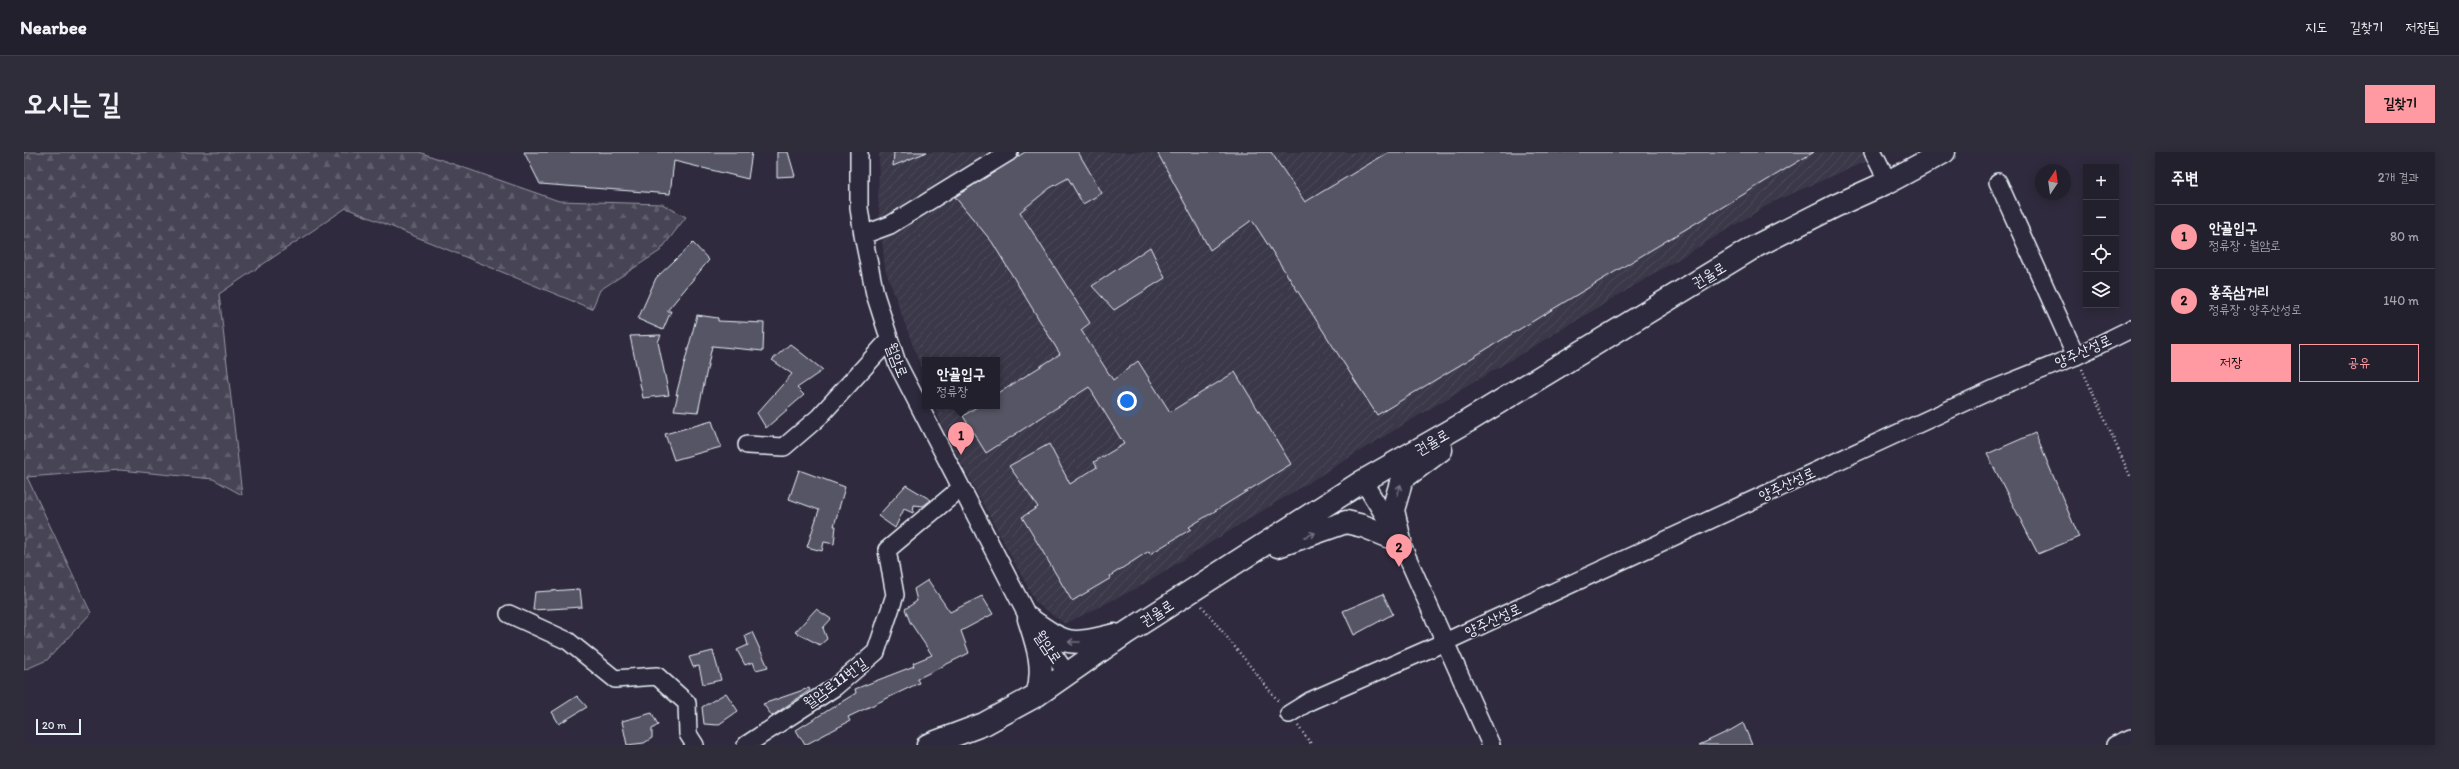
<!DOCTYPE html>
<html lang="ko">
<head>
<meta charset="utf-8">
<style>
  :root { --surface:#23202e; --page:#2f2d3a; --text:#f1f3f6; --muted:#a3a3aa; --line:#403e4a; --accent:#ff9aa2 }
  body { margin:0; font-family:Itim,"Poor Story",sans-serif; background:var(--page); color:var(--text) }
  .controls { position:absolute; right:12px; top:12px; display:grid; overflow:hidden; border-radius:0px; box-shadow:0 2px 10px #0003 }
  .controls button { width:36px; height:36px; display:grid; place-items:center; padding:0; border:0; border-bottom:1px solid var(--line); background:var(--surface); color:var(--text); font:20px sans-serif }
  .compass { position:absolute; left:2011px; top:12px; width:36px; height:36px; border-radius:50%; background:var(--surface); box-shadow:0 2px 10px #0003; rotate:13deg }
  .scale { position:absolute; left:12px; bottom:10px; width:45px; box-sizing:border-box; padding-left:4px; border:2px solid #e8f1f8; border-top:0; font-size:11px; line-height:14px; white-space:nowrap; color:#e8f1f8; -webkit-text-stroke:3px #2f2a3d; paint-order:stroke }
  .you { position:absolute; left:1103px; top:249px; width:14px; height:14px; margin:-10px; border:3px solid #fff; border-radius:50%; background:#1a73e8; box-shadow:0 0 0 6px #1a73e833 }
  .badge { display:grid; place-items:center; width:26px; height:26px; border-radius:50%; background:var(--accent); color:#111; font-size:13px; font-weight:700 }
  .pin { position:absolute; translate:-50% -33px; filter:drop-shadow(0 1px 2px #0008) }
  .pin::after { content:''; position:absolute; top:21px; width:14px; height:12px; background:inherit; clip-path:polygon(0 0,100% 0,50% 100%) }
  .popup { position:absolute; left:898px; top:205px; width:78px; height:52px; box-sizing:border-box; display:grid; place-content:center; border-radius:0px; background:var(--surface); filter:drop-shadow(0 1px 3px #0005); font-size:13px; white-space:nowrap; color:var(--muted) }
  .popup b { font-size:15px; color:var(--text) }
  .popup::after { content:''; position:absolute; left:50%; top:100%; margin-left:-8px; border:8px solid transparent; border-top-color:var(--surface) }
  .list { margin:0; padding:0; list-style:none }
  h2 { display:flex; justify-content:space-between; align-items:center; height:52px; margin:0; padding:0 16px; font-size:17px }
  h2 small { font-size:13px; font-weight:400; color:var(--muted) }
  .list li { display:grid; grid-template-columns:26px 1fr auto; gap:12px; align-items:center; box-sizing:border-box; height:64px; padding:0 16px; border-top:1px solid var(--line) }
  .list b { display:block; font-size:15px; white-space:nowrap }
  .list p { margin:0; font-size:13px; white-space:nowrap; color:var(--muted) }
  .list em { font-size:13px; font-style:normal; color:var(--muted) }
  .actions { display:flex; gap:8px; padding:12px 16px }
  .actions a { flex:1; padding:9px 0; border:1px solid var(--accent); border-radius:0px; text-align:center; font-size:14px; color:var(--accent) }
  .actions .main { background:var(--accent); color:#111 }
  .icon { flex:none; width:22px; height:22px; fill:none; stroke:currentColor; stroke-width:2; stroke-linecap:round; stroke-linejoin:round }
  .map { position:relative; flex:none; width:2107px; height:593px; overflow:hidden; border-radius:0px }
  header { display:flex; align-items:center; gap:24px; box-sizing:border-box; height:56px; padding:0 20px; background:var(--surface); border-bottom:1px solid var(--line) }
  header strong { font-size:19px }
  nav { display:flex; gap:22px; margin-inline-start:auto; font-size:14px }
  .intro { display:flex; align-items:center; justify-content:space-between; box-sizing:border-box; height:96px; padding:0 24px }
  h1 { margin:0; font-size:28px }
  .button { padding:10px 18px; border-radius:0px; background:var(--accent); color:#111; font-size:14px; font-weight:700 }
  main { display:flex; gap:24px; padding:0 24px }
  aside { flex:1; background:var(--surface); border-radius:0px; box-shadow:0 2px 10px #0003 }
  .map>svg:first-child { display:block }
  .industrial { fill:url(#industrial-furrows) }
  .forest { fill:url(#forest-firs); stroke:#979aa6 }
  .building { fill:#575565; stroke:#e8f1f8 }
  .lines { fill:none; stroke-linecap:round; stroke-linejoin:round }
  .minor-casing { stroke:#e8f1f8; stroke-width:20 }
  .major-casing { stroke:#e8f1f8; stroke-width:25 }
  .path { stroke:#e8f1f8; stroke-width:2.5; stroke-dasharray:1 3; stroke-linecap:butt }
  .minor { stroke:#2f2a3d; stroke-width:17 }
  .major { stroke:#2f2a3d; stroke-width:22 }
  .oneway { stroke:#70707e }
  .labels { text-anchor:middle; stroke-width:3; stroke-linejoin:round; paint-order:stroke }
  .street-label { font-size:15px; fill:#e8f1f8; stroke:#2f2a3d }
</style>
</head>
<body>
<header>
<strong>Nearbee</strong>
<nav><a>지도</a><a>길찾기</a><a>저장됨</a></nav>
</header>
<div class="intro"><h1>오시는 길</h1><a class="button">길찾기</a></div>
<main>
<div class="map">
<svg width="2107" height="593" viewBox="0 0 2107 593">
  <defs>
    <pattern id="industrial-furrows" width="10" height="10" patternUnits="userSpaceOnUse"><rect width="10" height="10" fill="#3b3749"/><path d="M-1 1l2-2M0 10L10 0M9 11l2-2" fill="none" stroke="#4e4b5b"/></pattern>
    <pattern id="forest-firs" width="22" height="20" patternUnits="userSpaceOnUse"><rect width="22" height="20" fill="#464455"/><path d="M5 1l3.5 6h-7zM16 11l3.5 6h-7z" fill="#615f6e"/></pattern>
  </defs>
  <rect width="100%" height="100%" fill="#2f2a3d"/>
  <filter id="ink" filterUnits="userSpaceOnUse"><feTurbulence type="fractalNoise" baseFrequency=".025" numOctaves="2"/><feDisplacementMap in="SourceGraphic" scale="8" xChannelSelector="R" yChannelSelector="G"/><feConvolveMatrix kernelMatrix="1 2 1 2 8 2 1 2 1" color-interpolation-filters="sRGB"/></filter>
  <g filter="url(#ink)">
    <path class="industrial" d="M855,0H1864L1751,49L1341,296L1113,436L1041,472L1012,451L920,279L911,254H973V208H901V227L861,117L854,48Z"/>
    <path class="forest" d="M0,0H395L535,49L638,52L662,65L636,99L576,138L568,157L322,56L195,142L218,343L189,327L96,318L3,325L67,461L23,508L0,518Z"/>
    <path class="building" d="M500,0H728L724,27L650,9L646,42L516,32Z
      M753,0H764L771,24L753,25Z
      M870,0H903L869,14Z
      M1001,0H1054L1078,41L1059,52L1044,26L1026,36L996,60L1066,171L1057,178L1089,228L1114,209L1146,260L1211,220L1267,312L1165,375L1167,377L1126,402L1125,399L1086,424L1087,426L1048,449L998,365L1014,355L985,314L1025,292L1046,332L1073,315L1070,310L1100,292L1065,235L962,301L939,264L954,254H973V242L1036,202L968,90L931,45Z
      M1133,0H1247L1281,50L1365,0H1790L1353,263L1228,68L1186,98Z
      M669,91L685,108L643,159H647L639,178L614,167L632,126Z
      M1126,95L1141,126L1090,158L1068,134Z
      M673,163L694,166V169L740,171L739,199L688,194L674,260L650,258L654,242L652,243Z
      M637,183L634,190L645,243L619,246L606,184Z
      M766,192L799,218L773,236L780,243L742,276L733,261L768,222L748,208Z
      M688,269L697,295L650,308L641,282Z
      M2011,281L2055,385L2014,402L1963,302Z
      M775,318L821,335L810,374H812L810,392L800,390L798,399L783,395L795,358L765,347Z
      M882,333L907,348L899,354L890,353L889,361L880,357L871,376L854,364Z
      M904,428L926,460L958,444L969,462L937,479L945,501L893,527L895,531L824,565L826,569L781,593L772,578L832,541L831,537L890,514L889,511L908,503L886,470L881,457L893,449L890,437Z
      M556,437L558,455L509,458L511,440Z
      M1359,442L1369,462L1330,483L1319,459Z
      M792,457L807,467L799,476L803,487L796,493L771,480Z
      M728,480L744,515L732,518L729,510L721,513L713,498L724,493L721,483Z
      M689,499L697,528L679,532L675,514L669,515L665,505Z
      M785,536L786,538L748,564L739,552Z
      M702,541L714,559L694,573L680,572L678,555Z
      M553,544L563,555L535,572L528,560Z
      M628,561L634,573L628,577V586L620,591L603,593L598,569Z
      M1719,571L1728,593H1675L1707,578Z"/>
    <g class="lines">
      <defs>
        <path id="minor" d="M835,0V56L839,83L851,142L873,211L1005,467L1043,522
          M1849,0L1864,30
          M1974,30L2052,204
          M839,83L866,73L985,0
          M723,293L760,295L795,265L865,188
          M1339,329L1376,389L1467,593
          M485,462L544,489L591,527L633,524L663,551L664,582L671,593
          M1265,562L1286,549L1421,490L1972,236L2052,204L2107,177
          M722,593L811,535L852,500L871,443L863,398L937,336
          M2091,593L2107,586"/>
        <path id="major" d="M1376,389L1369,358L1378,327L1417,298
          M1254,394L1322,370L1339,374L1376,389
          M1005,467C1043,494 1046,494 1091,483
          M1005,467C1013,492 1022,516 1013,543
          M904,593L960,572L1013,543L1102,481L1339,329L1444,269L1732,94L1811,54L1864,30L1920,0"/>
      </defs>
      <use href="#minor" class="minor-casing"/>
      <use href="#major" class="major-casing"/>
      <path class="path" d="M2058,217L2107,326
        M1178,454L1255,550
        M1274,574L1288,593"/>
      <use href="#minor" class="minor"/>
      <use href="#major" class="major"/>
    </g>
    <defs><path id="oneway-shaft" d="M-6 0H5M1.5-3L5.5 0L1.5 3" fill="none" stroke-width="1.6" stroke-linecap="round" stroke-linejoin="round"/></defs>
    <g class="oneway">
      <use href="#oneway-shaft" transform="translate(1375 338) rotate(-73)"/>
      <use href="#oneway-shaft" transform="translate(1286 383) rotate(-22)"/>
      <use href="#oneway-shaft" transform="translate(1050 490) rotate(180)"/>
    </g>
  </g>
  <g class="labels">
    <g class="street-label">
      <text transform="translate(1685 123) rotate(-31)" y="5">권율로</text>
      <text transform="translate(2059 199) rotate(-24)" y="5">양주산성로</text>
      <text transform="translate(873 208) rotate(69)" y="5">월암로</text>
      <text transform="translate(1408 290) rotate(-30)" y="5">권율로</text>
      <text transform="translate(1763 332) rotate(-25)" y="5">양주산성로</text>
      <text transform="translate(1133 461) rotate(-33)" y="5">권율로</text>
      <text transform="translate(1469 468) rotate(-25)" y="5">양주산성로</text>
      <text transform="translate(1024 495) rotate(56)" y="5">월암로</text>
      <text transform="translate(811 531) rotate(-36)" y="5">월암로11번길</text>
    </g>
  </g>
</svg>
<div class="controls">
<button>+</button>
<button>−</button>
<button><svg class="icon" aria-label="locate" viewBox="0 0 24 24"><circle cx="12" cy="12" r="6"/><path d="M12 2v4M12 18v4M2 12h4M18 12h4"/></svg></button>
<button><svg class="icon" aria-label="layers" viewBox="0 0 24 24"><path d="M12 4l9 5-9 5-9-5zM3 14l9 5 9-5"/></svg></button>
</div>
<svg class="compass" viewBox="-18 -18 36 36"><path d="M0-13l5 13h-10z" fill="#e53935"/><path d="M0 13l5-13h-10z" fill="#a3a3aa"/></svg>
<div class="scale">20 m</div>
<div class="you"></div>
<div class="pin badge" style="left:937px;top:303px">1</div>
<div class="popup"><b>안골입구</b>정류장</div>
<div class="pin badge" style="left:1375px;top:415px">2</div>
</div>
<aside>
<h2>주변<small>2개 결과</small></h2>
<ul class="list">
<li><span class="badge">1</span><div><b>안골입구</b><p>정류장 · 월암로</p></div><em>80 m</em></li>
<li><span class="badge">2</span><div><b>홍죽삼거리</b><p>정류장 · 양주산성로</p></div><em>140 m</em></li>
</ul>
<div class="actions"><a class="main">저장</a><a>공유</a></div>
</aside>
</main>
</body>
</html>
